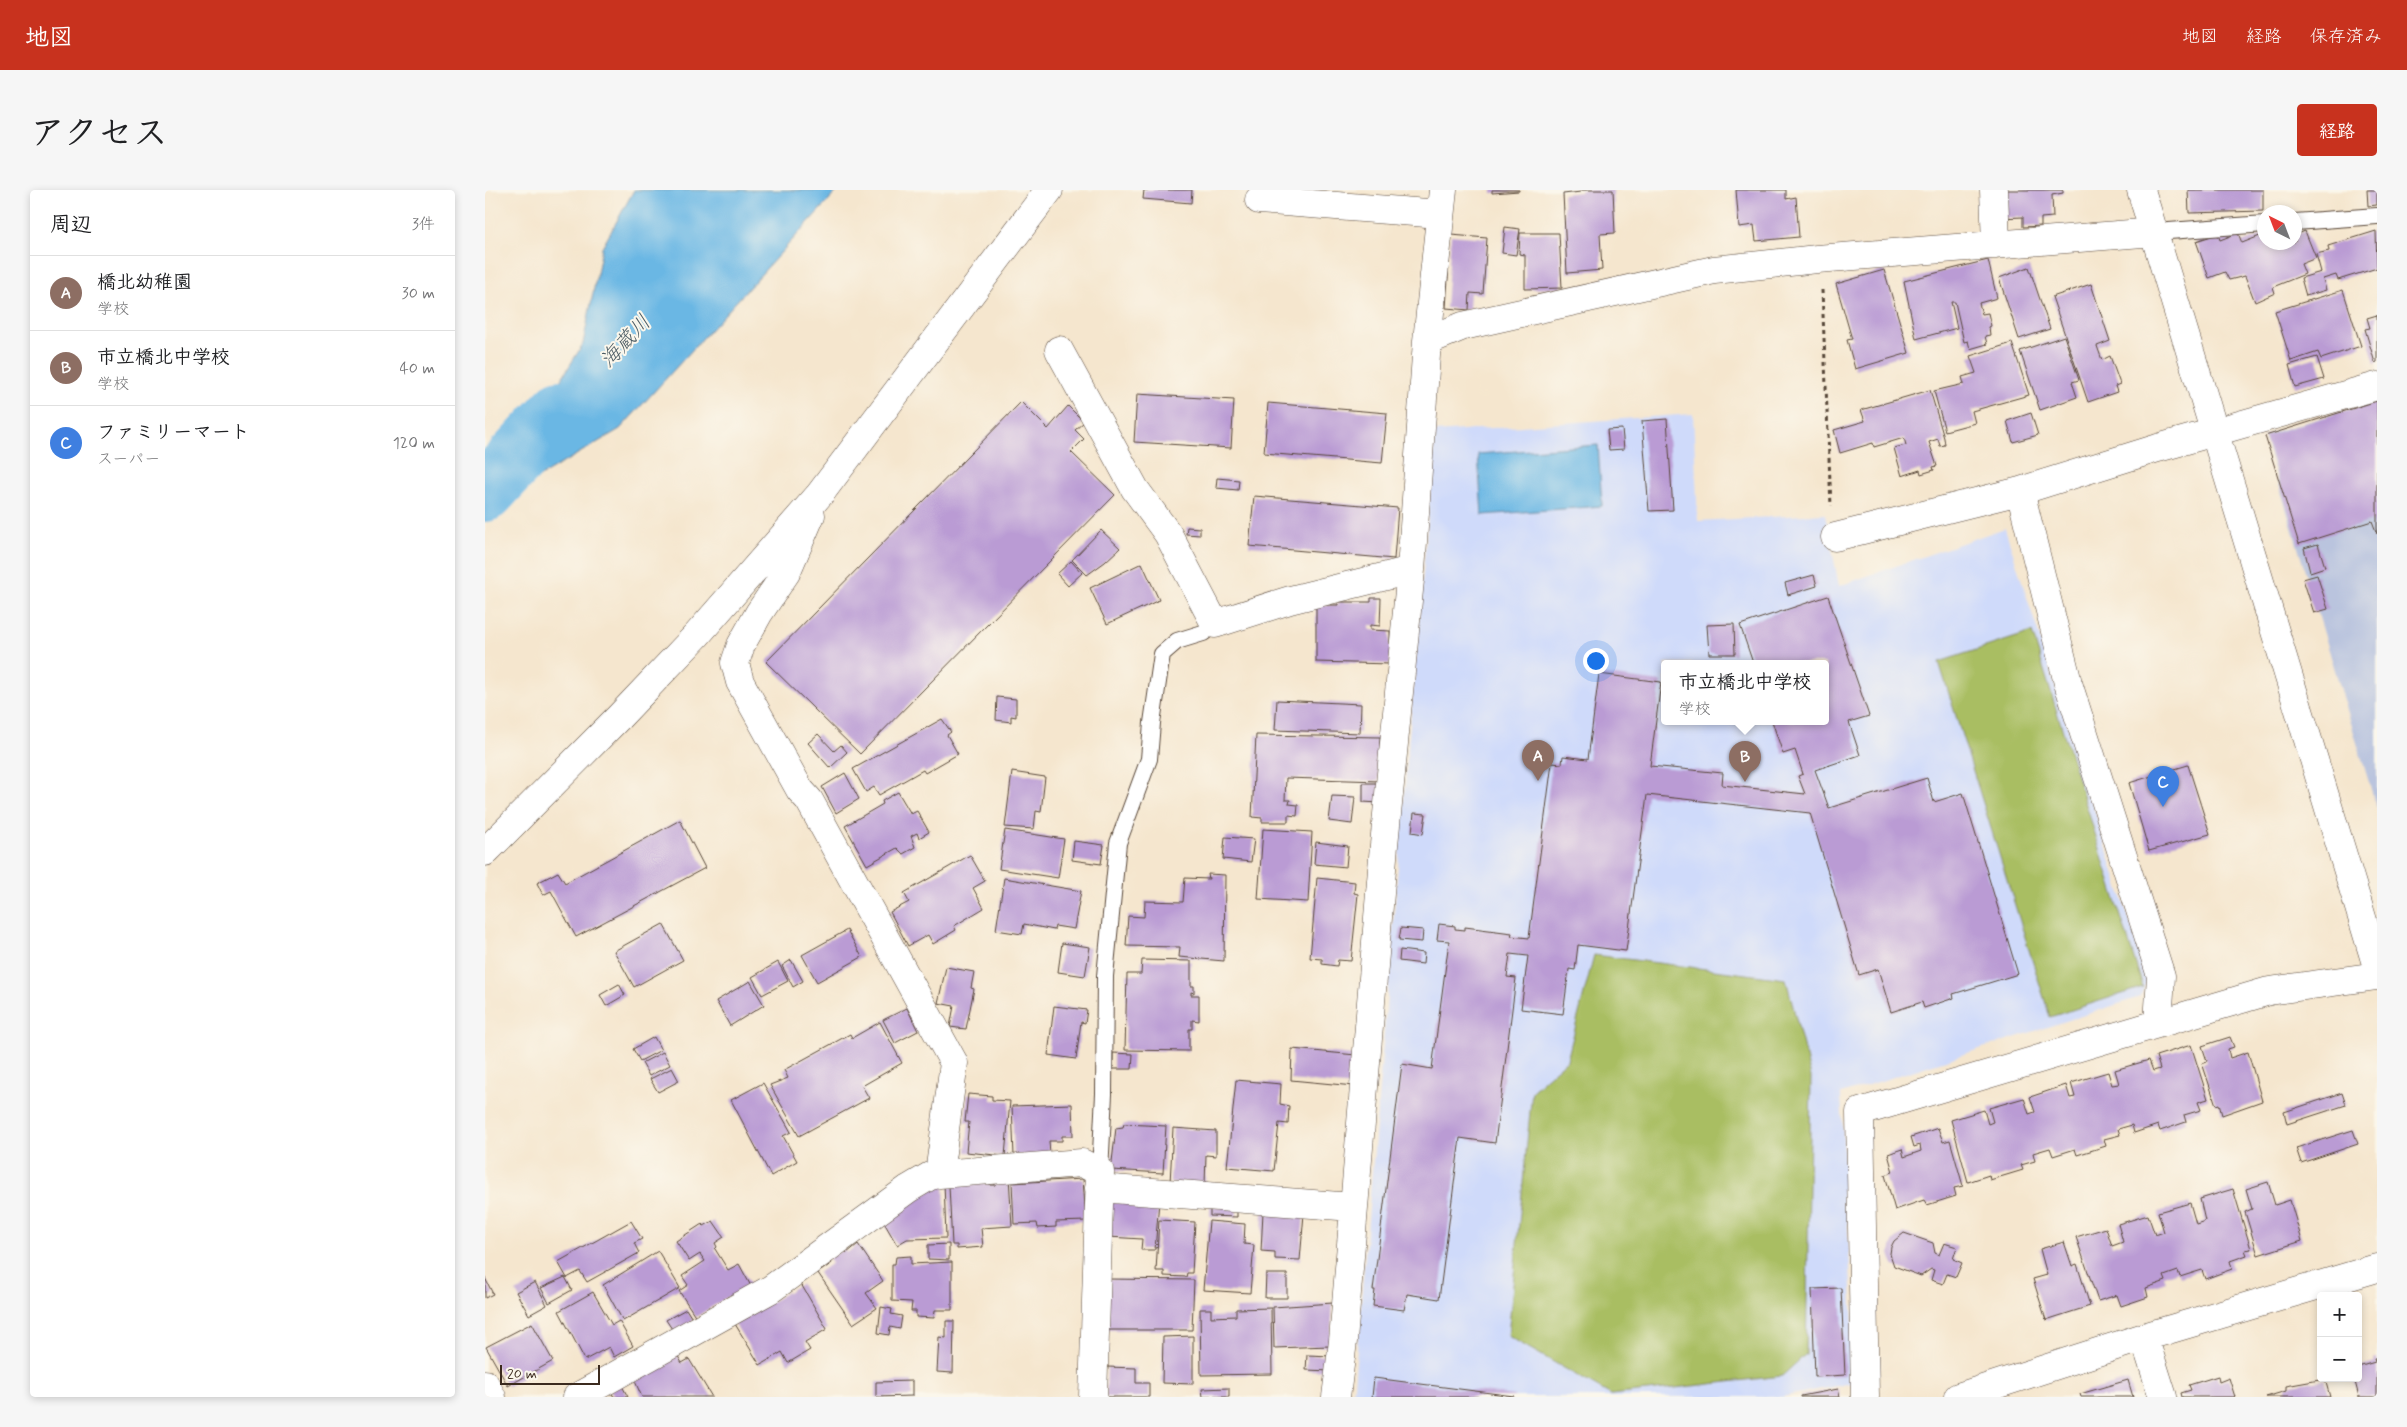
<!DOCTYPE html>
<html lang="ja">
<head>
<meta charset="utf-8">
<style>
  :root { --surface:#fff; --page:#f6f6f6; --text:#202124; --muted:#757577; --line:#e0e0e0; --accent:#c8321e }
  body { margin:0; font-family:Mynerve,"Klee One",sans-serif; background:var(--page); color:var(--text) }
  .controls { position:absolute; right:15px; bottom:15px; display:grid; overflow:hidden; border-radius:5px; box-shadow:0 2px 8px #0003 }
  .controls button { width:45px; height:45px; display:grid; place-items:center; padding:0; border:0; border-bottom:1px solid var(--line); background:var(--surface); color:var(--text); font:25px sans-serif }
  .compass { position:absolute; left:1772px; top:15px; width:45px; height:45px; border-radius:50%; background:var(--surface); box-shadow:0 2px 8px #0003; rotate:318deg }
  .scale { position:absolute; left:15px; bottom:12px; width:100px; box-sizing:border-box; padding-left:5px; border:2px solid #3b2a1e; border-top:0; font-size:14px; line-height:18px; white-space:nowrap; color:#3b2a1e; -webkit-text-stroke:4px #fbf7ec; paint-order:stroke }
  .you { position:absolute; left:1110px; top:470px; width:18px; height:18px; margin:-12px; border:4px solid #fff; border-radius:50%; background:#1a73e8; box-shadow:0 0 0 8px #1a73e833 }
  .badge { display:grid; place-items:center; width:32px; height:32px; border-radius:50%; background:var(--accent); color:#fff; font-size:16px; font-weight:700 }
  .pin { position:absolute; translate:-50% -41px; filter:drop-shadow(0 1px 2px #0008) }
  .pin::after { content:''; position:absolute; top:26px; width:18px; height:15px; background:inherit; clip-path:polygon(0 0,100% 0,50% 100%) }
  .popup { position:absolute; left:1176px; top:470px; width:168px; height:65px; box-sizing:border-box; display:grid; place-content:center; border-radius:5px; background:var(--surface); filter:drop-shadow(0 1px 4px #0005); font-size:16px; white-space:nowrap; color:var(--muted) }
  .popup b { font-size:19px; color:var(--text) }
  .popup::after { content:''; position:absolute; left:50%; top:100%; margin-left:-10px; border:10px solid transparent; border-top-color:var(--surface) }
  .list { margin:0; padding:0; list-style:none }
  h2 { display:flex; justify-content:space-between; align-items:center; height:65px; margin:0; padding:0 20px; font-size:21px }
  h2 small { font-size:16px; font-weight:400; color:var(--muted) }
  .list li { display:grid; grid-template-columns:32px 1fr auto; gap:15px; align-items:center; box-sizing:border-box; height:75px; padding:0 20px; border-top:1px solid var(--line) }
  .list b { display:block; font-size:19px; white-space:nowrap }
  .list p { margin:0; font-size:16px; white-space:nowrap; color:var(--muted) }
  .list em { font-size:16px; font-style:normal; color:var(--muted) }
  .map { position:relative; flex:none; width:1892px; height:1207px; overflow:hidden; border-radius:5px }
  header { display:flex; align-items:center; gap:30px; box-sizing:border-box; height:70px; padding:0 25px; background:var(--accent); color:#fff }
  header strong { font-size:24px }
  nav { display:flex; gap:28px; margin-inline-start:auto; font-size:18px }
  .intro { display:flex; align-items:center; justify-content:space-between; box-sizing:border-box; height:120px; padding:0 30px }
  h1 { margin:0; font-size:35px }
  .button { padding:12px 22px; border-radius:5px; background:var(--accent); color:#fff; font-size:18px; font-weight:700 }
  main { display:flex; gap:30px; padding:0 30px }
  aside { flex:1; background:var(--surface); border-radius:5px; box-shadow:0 2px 8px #0003 }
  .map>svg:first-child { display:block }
  .built { fill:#cfdafa; fill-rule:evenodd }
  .industrial { fill:#bac4de }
  .green { fill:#a9be62; stroke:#727440 }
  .water { fill:#6ab7e4; stroke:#527081 }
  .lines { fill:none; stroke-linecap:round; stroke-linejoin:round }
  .river { stroke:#6ab7e4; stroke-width:60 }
  .building { fill:#ba9bd4 }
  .service-casing { stroke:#574638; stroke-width:18 }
  .minor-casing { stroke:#574638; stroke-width:29 }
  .tertiary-casing { stroke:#574638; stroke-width:29 }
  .path { stroke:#574638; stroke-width:3; stroke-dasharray:4 4; stroke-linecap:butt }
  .service { stroke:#fff; stroke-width:16 }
  .minor { stroke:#fff; stroke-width:28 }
  .tertiary { stroke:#fff; stroke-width:28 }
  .labels { text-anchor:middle; stroke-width:4; stroke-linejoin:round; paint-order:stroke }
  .water-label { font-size:21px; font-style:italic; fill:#4b5b63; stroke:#fbf7ec }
</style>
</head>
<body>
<header>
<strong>地図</strong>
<nav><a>地図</a><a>経路</a><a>保存済み</a></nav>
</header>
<div class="intro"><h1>アクセス</h1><a class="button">経路</a></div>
<main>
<aside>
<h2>周辺<small>3件</small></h2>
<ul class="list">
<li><span class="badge" style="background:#8d6e63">A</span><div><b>橋北幼稚園</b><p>学校</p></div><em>30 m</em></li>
<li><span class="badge" style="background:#8d6e63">B</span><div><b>市立橋北中学校</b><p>学校</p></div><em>40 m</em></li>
<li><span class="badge" style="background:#3f7fe0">C</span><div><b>ファミリーマート</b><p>スーパー</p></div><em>120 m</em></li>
</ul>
</aside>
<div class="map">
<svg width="1892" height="1207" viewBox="0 0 1892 1207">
  <rect width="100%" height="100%" fill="#fbf7ec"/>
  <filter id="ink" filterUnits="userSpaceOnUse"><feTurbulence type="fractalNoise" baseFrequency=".02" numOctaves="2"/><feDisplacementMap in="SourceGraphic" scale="10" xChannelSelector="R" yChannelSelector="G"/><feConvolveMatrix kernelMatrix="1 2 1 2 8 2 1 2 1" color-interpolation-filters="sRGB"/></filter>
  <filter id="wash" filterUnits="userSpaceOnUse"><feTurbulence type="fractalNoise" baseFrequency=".0096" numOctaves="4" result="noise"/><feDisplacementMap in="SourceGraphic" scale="20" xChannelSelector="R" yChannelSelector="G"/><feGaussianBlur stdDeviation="1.12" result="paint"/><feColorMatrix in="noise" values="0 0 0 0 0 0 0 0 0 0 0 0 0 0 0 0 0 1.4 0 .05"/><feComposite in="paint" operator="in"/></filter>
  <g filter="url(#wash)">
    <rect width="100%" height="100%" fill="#f5e6ce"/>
    <path class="built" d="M1208,224L1213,331L1340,324L1354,396L1520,338L1663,789L1655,807L1356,904L1371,1192L1297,1207H868L950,242ZM1180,473H1340V531H1180Z"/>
    <path class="industrial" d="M1892,211V619L1779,245Z"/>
    <path class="green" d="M1547,442L1658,797L1565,827L1454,472Z
      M1109,765L1301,789L1326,887L1321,1164L1297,1186L1126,1205L1023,1146L1047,901L1082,870Z"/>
    <path class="water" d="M149,0H353L135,239L0,319V313L98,154L117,58Z
      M1113,255L1117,316L997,325L993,264Z"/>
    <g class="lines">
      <path class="river" d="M0,302L76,220"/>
    </g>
    <g id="blocks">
      <path class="building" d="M659,0H707L706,13L658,9Z
        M1007,0H1034V1L1007,3Z
        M1095,0H1128L1130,43L1115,44L1117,80L1082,83L1078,4L1096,2Z
        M1251,0H1301V9L1311,7L1314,47L1271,51L1269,35L1254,37Z
        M1515,0H1578V3L1567,5L1568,27L1556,28V36L1538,37V27L1515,28Z
        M1703,0H1778V21L1704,23Z
        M1882,0H1892V15L1883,16Z
        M1020,37L1035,39L1031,65L1017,63Z
        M1820,41L1831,68L1816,74L1820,84L1788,97L1790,103L1770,112L1760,86L1744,90L1740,82L1724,88L1711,51L1733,44L1735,50L1753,43L1757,53L1780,44V52H1810V45Z
        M1891,41L1892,78L1853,90L1851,85L1838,89L1841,100L1821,106L1816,88L1836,82L1831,64L1844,61L1843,56Z
        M1035,43H1074L1077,98L1040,99V65L1034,64Z
        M966,45L1002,48L998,104L985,103L984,120L961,118Z
        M1503,70L1512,108L1494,113L1497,124L1503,123L1506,136L1504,137L1505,145L1500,146L1502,154L1485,159L1483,151L1479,152L1470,112H1466L1472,138L1431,149L1419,91Z
        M1544,77L1565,139L1534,149L1514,88Z
        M1399,80L1424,163L1370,179L1362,150L1367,149L1351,94Z
        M1606,94L1625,151L1612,156L1617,170L1625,166L1635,194L1630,196L1632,202L1603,212L1567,107Z
        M1858,100L1876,156L1836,169L1833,162L1806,171L1790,121Z
        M1892,125V172L1890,173L1880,139L1885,138L1882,128Z
        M1579,146L1594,190L1587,192L1592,207L1555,220L1535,161Z
        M1527,153L1544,205L1487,221L1490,233L1460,241L1449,201L1479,194L1477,187L1491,183L1485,166Z
        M1832,167L1839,189L1810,197L1804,175Z
        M1445,200L1459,248L1460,255L1455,256L1453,249L1444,252L1452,276L1448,277L1449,280L1436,284L1435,280L1417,286L1409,258L1421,255L1419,248L1389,257L1388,253L1355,263L1349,240L1380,231L1376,220Z
        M652,204L749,210L746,258L649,252Z
        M1892,211V344L1887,331L1814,354L1780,246Z
        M536,212L563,239L583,216L599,232L590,240L599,249L586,262L630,305L375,564L281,472Z
        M783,213L902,223L897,273L779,263Z
        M1546,223L1553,245L1528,252L1522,231Z
        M1182,229L1188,320L1164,321L1157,231Z
        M1137,239L1139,259L1124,260L1122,240Z
        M732,288L754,290L753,300L731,298Z
        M769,306L913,318L909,369L764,356Z
        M702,337L715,338V345L701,344Z
        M616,340L635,358L620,372L602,385L587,370Z
        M1833,354L1840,377L1825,382L1819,358Z
        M586,371L597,383L583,396L572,384Z
        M657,373L674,410L622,434L605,398Z
        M1329,385L1332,396L1303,405L1300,393Z
        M1832,385L1843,419L1829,423L1818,389Z
        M1343,406L1384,526L1364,532L1375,565L1330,580L1344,618L1442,588L1449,612L1478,603L1533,784L1468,804L1469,808L1439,818L1437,812L1406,822L1393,779L1374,785L1325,623L1162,605L1141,761L1093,755L1090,780L1084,779L1078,824L1036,819L1043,766L1025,764L1022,787L1031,788L1010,953L975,948L954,1109L922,1104L919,1120L888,1116L890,1100H888L917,874L947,879L964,751L952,750L954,734L970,736V739L980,740V737L1027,743L1026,746L1044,748L1067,573L1077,574L1078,566L1103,569L1114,484L1176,492L1165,576L1238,583L1237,595L1320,604L1313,586L1318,584L1310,560L1298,564L1287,531H1340V473H1268L1255,435Z
        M886,408H896L895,436L885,435V440L905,441V474L831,472V415H853V412H886Z
        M1249,434L1250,464H1224L1222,435Z
        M512,507L531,509V527L526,526V532L511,530Z
        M792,510L876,514L875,543L790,540Z
        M457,529L466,542L462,545L473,564L440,583L438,580L394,605L389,597L381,602L368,579Z
        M333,544L349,561L356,555L362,562L345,578L323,553Z
        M771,545L895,547L894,591L801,588L800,610H805L804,614L813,615L812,626L803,625V632H777V628L767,627Z
        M1703,575L1725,644L1664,661L1644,593Z
        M527,582L560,587L556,622L551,621L549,639L520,637Z
        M360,583L374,609L351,623L337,597Z
        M878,593H896L895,613L878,612Z
        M413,602L426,624L432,621L444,642L434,648L432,643L426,646L430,657L418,664L412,658L382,675L360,636L398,614L397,611Z
        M847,606L870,607L867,634L844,631Z
        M929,623L941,624L938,644L927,642Z
        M195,630L220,678L91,747L66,701L58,705L52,693L73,682L80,693Z
        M778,639L827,642L823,712L773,709Z
        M520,640L579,649L573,688L514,679Z
        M740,647L769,649L766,672L738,669Z
        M589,651L619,655L616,674L587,670Z
        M831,652L863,656L861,677L829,674Z
        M485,665L500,691L488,698L499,718L469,736L471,740L448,754L443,745L423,756L405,722L424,712L419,703Z
        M723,684L740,685L739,771L694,767L695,757L641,756L643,726L659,727L660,711L698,712L700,688L724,689Z
        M519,688L596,701L589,739L570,736L569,740L539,734L537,744L511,740Z
        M832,688L870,692L869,703L873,704L866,771L853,770L852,776L837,774V769L825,768Z
        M178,734L198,770L149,797L129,761Z
        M916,738L938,740L937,752L914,750Z
        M362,740L377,767L332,792L317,765Z
        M577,753L605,757L600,786L573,782Z
        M915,760L939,763L938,774L914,771Z
        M306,770L318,791L308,797L297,776Z
        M657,770L706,771V796H709V803L706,802V805H714V831L707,830V839H704V861L640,860L642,784H656Z
        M293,772L303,791L277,805L267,787Z
        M461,777L489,782L486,798L489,799L481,839L465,837L469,816L453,813Z
        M265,791L279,815L245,836L231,811Z
        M134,794L140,805L121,816L115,805Z
        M569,816L602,820L600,833L596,832L591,869L563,865Z
        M422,818L433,841L410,853L398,830Z
        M395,832L417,873L377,896L384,908L314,946L285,895L303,888L299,880L365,844L367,848Z
        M169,847L176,860L155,871L148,859Z
        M1745,847L1749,857L1743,859L1745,868L1763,862L1777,911L1737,925L1734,914L1731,915L1717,873L1722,871L1717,856Z
        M1706,855L1723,909L1713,912L1716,920L1699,925L1701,932L1675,941L1673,935L1649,943L1647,935L1633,939L1635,945L1619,949L1621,956L1592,965L1590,959L1568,966L1565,958L1548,963L1550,971L1536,975L1538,980L1505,990L1504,985L1483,992L1466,930L1499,920L1503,934L1508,932L1504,918L1539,908L1544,924L1550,922L1545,907L1581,895L1585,908L1590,907L1586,893L1623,882L1627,895L1634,894L1630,880L1664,870L1668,881L1675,879L1671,866Z
        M807,859L871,865L869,896L806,890Z
        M178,862L185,875L164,886L157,873Z
        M628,863L648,864L647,879H628Z
        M187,878L194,891L173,902L165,889Z
        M751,890L796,894L795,914L804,916L803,934L794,933L789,981L742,977Z
        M278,893L306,942L298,946L312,971L286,986L246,910Z
        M1857,903L1861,915L1802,934L1799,922Z
        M483,904L507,906V910L525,911L520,966L481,962L484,932H480Z
        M587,914L588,946H577V951H564L565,964L529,966L527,916Z
        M639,934L681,936L678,983L626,980L631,938L638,937Z
        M688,938L731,941V966L721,965L720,994L685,993Z
        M1453,938L1458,952L1465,950L1478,996L1469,998L1471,1006L1442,1015L1439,1010L1410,1020L1400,985L1408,982L1403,964L1417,959L1419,967L1436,961L1435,955L1429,957L1426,947Z
        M1868,940L1873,954L1816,973L1811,958Z
        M524,986L527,1036L496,1038L498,1057L472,1059V1055H467L464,996L505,993V995H510V987Z
        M598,989L601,1031L571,1032V1037L553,1038L552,1033L529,1034L527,993Z
        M459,992L461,1048L422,1049L412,1055L397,1029Z
        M1783,992L1790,1015L1805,1010L1817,1051L1773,1065L1760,1022L1767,1019L1761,999Z
        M1748,999L1766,1059L1760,1060L1762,1065L1745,1071L1747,1079L1720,1089L1717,1080L1695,1087L1693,1081L1679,1086L1681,1091L1661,1098L1663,1107L1636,1116L1632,1105L1613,1111L1591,1047L1621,1038L1627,1056L1638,1052L1633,1034L1663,1025L1670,1045L1679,1042L1673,1022L1705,1013L1711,1034L1720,1031L1715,1009Z
        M625,1009L674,1011L670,1060H656L657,1049L623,1047Z
        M725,1016L752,1018V1027L725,1026Z
        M778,1022L819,1024L815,1070L790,1069V1062L776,1061Z
        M674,1030L710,1032L707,1083H702L701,1087L679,1086V1081H671Z
        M146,1031L157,1049L149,1053L154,1063L102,1092L95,1081L82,1088L73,1072Z
        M228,1031L239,1047L230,1053L232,1057L230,1059L243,1080L254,1074L267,1098L247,1110L244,1106L211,1127L194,1101L203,1095L197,1086L220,1071L215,1064L204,1071L191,1051L217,1034L219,1036Z
        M724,1031L760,1034L759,1054L769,1055L765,1103L718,1100Z
        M1419,1043L1448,1053L1450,1063L1454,1065L1459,1053L1472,1057L1468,1069L1477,1073L1471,1087L1462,1084L1458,1094L1446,1090L1449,1080L1446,1079L1436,1086L1409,1076L1405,1064L1406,1057L1409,1051Z
        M1579,1052L1587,1076L1592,1074L1605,1116L1561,1130L1548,1089L1562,1085L1555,1059Z
        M373,1054L398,1091L381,1103L392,1118L368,1134L333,1083L347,1073L344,1068L359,1059L362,1063Z
        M464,1054V1070L443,1069V1055Z
        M173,1061L195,1098L138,1131L118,1095Z
        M426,1066V1074L467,1072V1120H450L449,1128L431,1127V1121H426L427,1112L407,1111V1074H410L411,1067Z
        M781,1084H802V1108H780Z
        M80,1087L87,1100L64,1113L56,1098Z
        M0,1088L8,1104L0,1108Z
        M623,1089L709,1090L707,1140H622Z
        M50,1092L62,1115L44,1125L31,1102Z
        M316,1094L342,1139L320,1152L325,1160L303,1173L297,1162L275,1175L250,1134Z
        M1356,1098L1360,1185L1330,1187L1327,1099Z
        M108,1102L127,1135L134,1131L148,1156L129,1167L124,1157L100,1170L74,1121Z
        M848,1113L845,1156L789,1158L788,1117Z
        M396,1117L407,1119L406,1124L417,1126L415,1139L405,1137L404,1145L393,1143Z
        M786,1118L787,1184L716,1185L715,1119H726V1127L751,1126V1119Z
        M201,1119L208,1130L189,1142L181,1130Z
        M461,1131H469L468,1183L452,1182L454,1147L461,1148Z
        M47,1133L68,1171L23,1196L1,1157Z
        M708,1146V1194L677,1193L678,1147Z
        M191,1163L197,1173L204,1169L227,1207H157L149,1189Z
        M822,1165L847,1166L846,1181L821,1180Z
        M1892,1168V1207H1874L1869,1188H1873V1177L1890,1172L1889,1169Z
        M622,1177L651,1178V1193H664V1207H621Z
        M1733,1186L1734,1192L1744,1188L1750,1207H1697L1696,1203L1706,1200L1704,1195Z
        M889,1188L1029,1206V1207H887Z
        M1840,1189L1845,1207H1781L1801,1201V1196Z
        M1643,1190L1648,1207H1596L1595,1204Z
        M427,1191V1206L391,1207V1192Z
        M136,1194L143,1207H129L125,1200Z
        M744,1198V1207H718L717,1199Z
        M1353,1199L1355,1207H1316V1206Z"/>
    </g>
  </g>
  <g filter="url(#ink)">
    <use href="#blocks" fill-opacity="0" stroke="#574638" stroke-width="1"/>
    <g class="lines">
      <defs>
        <path id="service" d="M1810,32L1892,26
          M1670,42L1780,34
          M615,982L619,904L620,786L633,653L664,569L667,533L677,464L692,451L718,443L730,434"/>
        <path id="minor" d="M1509,0L1511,55
          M774,10L955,24
          M942,151L978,136L1229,80L1332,69L1670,42
          M574,160L650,299L683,344L730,434L805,410L926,380
          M326,325L301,383L274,423L256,455L250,473L255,492L315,600L324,610L469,873L454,984
          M1350,347L1535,301
          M0,662L134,527L212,445L335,304L564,0
          M1673,833L1676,786L1583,493L1535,301L1673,258L1892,196
          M614,998L868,1017
          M1659,1147L1678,1207
          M0,1194L7,1207
          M92,1207L286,1099L423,999L445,986L454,984L597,973L615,982L608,1207
          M851,1207L858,1151L899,655L926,380L942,151L958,0
          M1380,1207L1375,922L1784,801L1892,786
          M1473,1207L1659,1147L1892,1078"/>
        <path id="tertiary" d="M1656,0L1892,777"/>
      </defs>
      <use href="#service" class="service-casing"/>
      <use href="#minor" class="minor-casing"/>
      <use href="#tertiary" class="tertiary-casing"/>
      <path class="path" d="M1337,100L1346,316"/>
      <use href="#service" class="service"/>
      <use href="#minor" class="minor"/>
      <use href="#tertiary" class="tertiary"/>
    </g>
  </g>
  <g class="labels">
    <g class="water-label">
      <text transform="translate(140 151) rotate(-47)" y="7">海蔵川</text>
    </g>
  </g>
</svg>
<div class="controls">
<button>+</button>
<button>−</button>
</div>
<svg class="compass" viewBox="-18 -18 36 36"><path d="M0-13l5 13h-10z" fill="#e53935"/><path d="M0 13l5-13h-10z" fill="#757577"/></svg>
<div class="scale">20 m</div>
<div class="you"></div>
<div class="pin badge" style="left:1053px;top:591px;background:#8d6e63">A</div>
<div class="pin badge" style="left:1260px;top:592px;background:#8d6e63">B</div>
<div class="popup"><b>市立橋北中学校</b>学校</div>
<div class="pin badge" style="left:1678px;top:617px;background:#3f7fe0">C</div>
</div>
</main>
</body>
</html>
